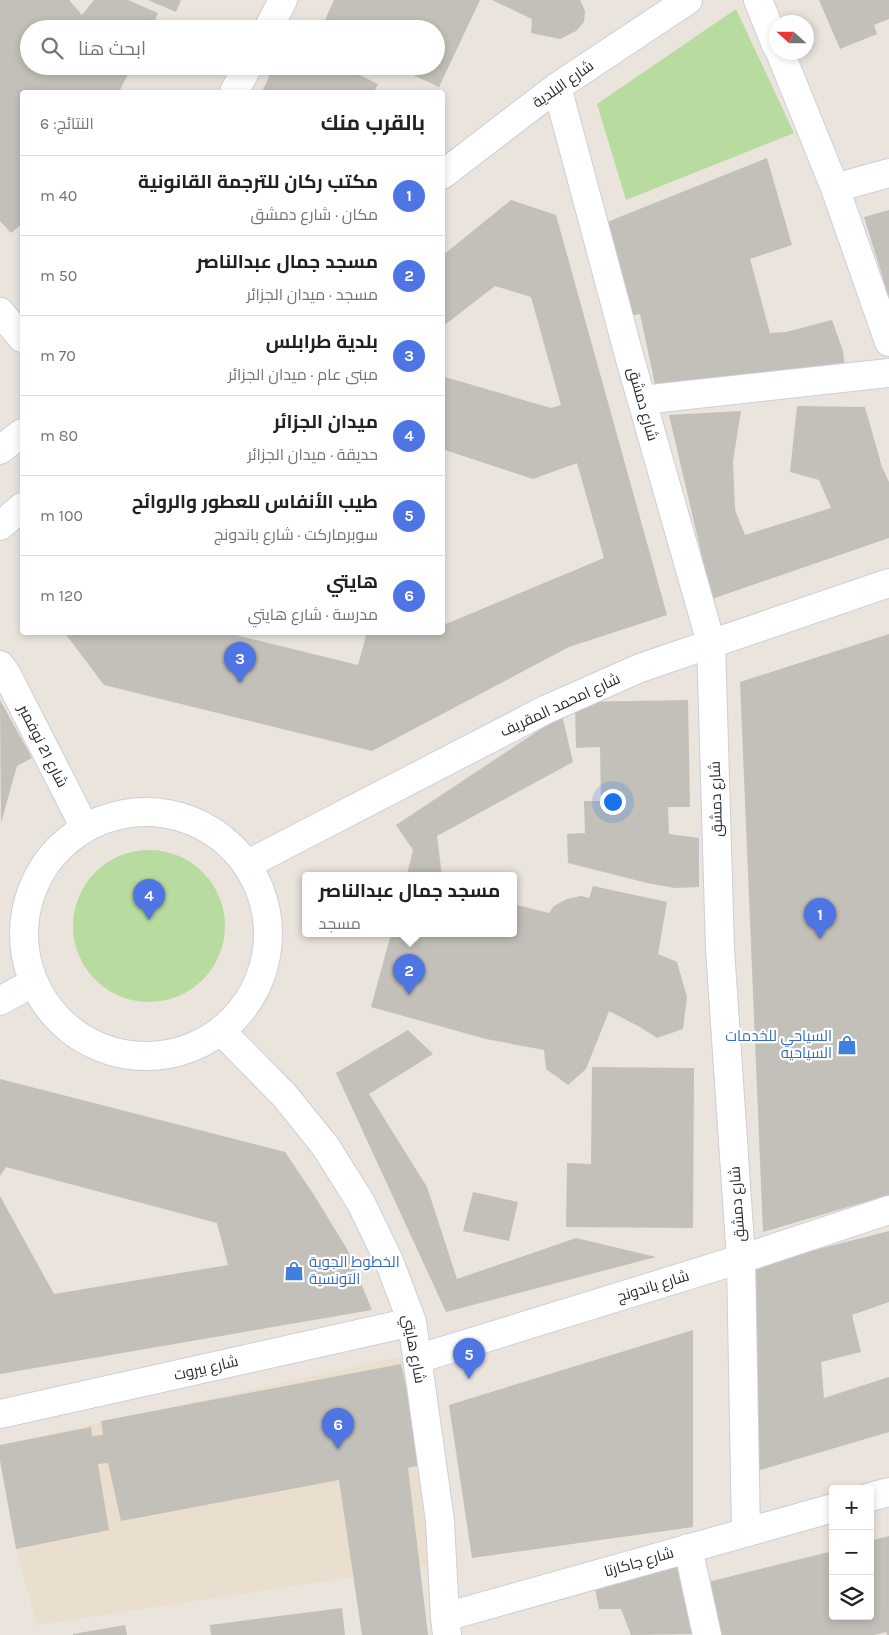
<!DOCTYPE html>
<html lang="ar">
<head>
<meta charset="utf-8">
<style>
  :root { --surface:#fff; --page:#f6f6f6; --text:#202124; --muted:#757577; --line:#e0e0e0; --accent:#4f75e5 }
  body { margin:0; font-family:Karla,Cairo,sans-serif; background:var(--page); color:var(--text); direction:rtl }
  .controls { position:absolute; right:15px; bottom:15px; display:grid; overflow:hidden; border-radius:5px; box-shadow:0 2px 8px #0003 }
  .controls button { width:45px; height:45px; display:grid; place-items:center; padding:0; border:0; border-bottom:1px solid var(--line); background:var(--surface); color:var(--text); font:25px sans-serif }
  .compass { position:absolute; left:769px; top:15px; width:45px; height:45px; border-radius:50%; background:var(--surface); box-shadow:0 2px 8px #0003; rotate:291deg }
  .you { position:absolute; left:612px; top:801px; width:18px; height:18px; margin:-12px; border:4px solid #fff; border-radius:50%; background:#1a73e8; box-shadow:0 0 0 8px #1a73e833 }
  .badge { display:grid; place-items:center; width:32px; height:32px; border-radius:50%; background:var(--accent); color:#fff; font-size:16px; font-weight:700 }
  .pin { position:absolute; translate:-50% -41px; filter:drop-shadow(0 1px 2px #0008) }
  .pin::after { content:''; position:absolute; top:26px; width:18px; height:15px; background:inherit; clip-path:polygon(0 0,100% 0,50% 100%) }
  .popup { position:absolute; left:302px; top:872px; width:215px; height:65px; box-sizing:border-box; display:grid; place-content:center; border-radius:5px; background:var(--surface); filter:drop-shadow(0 1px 4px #0005); font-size:16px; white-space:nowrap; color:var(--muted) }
  .popup b { font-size:19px; color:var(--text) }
  .popup::after { content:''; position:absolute; left:50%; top:100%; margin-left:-10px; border:10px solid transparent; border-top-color:var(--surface) }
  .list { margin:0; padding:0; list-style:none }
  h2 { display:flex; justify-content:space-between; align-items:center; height:65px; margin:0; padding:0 20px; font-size:21px }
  h2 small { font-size:16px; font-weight:400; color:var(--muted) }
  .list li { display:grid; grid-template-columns:32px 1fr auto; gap:15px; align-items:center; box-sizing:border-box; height:80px; padding:0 20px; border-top:1px solid var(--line) }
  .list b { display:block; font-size:19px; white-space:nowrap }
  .list p { margin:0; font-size:16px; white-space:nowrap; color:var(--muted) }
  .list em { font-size:16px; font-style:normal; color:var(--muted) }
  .icon { flex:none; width:28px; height:28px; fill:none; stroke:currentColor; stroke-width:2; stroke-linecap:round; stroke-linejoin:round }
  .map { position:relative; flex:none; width:889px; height:1635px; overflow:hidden; direction:ltr }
  .search { position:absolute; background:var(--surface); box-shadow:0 2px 8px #0003; left:20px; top:20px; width:425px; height:55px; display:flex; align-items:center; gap:12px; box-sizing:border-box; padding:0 18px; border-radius:28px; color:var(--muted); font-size:19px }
  .panel { position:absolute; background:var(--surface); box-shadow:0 2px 8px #0003; left:20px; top:90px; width:425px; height:545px; border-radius:5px; direction:rtl }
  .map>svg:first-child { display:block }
  .education { fill:#eadfce }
  .green { fill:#b8dba0 }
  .building { fill:#c3bfb9 }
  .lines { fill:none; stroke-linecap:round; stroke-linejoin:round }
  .street-casing { stroke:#cccfda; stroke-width:30 }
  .secondary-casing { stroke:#cccfda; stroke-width:30 }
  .street { stroke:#fff; stroke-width:28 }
  .secondary { stroke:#fff; stroke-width:28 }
  .labels { text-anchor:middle; stroke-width:4.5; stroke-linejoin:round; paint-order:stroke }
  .street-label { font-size:15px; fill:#2a2a2a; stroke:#fff }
  .shop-label { font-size:15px; fill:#366cbe; stroke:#fff; text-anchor:end }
</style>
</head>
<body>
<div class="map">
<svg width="889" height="1635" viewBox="0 0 889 1635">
  <rect width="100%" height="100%" fill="#eae4dd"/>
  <path class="education" d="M408,1355L439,1564L37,1625L16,1549L0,1460V1445Z"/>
  <path class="green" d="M736,9L794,133L626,200L597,104Z
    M73 926a76 76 0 1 1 152 0a76 76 0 1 1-152 0Z"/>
  <path class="building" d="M0,0H69L82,15L94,0H128L158,13L151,29H29V66H132L119,92H22V224L11,233L0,221Z
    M148,0H181L176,12Z
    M334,0H480L439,87L398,68L393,74L377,66H436V29H338L324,22Z
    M492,0H580L585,11L584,22L576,31L560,39L531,33L532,19Z
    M819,0H889V19L874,25L877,34L840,49Z
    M274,66H341L378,84L374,92H262Z
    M767,158L792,245L750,259L770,333L786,332L832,320L843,351L845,367L657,394L640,314L629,316L602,224Z
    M511,200L556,215L667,615L569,647L372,751L104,685L64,632H224L358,665L367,632H442V616L446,624L604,558L577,463L533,479L442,449V376L551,408L561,405L531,297L495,286L442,327V256Z
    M889,210V298L864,217Z
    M797,406L865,407L882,467L889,482V538L712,599L669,415L741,411L733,461L735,510L745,535L831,508L819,480L790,472Z
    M889,634V1195L763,1232L740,682Z
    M0,700L32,758L17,766L1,823Z
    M688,700L690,807H668L669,834L699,838V887L675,888L647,883L568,863L567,834L585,833L584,801H601L600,747L576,748L575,702Z
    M562,715L573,762L437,836L442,876H415L407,874L413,850L396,825Z
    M593,886L667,902L658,954L677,962L687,997L683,1029L657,1038L640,1027L609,1011L586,1069L568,1085L546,1069L544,1050L486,1039L371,1007L391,934H513V904L549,913L554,906L567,899L581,896L589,898Z
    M408,1030L433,1054L369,1094L427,1187L457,1279L576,1238L656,1257L446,1312L336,1073Z
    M592,1067L694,1068L693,1228L566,1227L567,1163L591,1164Z
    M0,1079L285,1152L314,1195L347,1249L372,1310L0,1374V1196L54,1294L228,1265L217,1223L6,1167L0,1176Z
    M473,1192L518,1202L509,1241L463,1231Z
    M889,1231V1302L852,1315L861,1352L821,1362L824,1398L889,1377V1432L750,1473L756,1265Z
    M693,1330V1527L472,1558L449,1405Z
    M401,1364L424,1464L408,1468L428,1635H362L339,1480L121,1521L108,1463L98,1464L109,1530L16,1549L0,1460V1445L91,1427L92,1436L103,1435L101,1421Z
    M889,1536V1635H887L886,1632L874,1635H721L708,1582L833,1551V1616H870V1541Z
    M681,1563L695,1634L631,1635L621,1609H599L594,1584Z
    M342,1608L345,1635H211L210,1625Z
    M125,1625L127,1635H73V1634Z"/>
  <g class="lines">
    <defs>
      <path id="street" d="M758,0L776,45
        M268,29L283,0
        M780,52L835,188L889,342
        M557,87L630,359L711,643L720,949L741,1259L746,1532
        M234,92L248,66
        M835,188L889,173
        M0,312L22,338
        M642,400L889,373
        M0,450L22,433
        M417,1359L741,1259L889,1210
        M0,1414L412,1322
        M870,1497L889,1492
        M688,1548L707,1635
        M445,1617L833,1508"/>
      <path id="secondary" d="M442,175L557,87L688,0
        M0,526L22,507
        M0,665L7,675L85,828
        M24 934a122 122 0 1 1 244 0a122 122 0 1 1-244 0Z
        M248,864L545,710L640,668L889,583
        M0,1001L34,982
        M221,1031L285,1096L326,1147L361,1203L389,1261L412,1322L440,1521L445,1617L447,1635"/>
    </defs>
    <use href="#street" class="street-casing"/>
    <use href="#secondary" class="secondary-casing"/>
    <use href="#street" class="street"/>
    <use href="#secondary" class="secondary"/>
  </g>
  <defs>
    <symbol id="shop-bare" viewBox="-9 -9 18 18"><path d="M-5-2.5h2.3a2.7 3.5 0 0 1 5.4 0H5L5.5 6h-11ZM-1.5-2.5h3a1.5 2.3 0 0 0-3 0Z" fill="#3f7fe0" stroke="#fff" stroke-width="2.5" paint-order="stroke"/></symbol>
  </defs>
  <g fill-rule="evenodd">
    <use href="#shop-bare" x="833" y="1031" width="28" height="28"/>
    <use href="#shop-bare" x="280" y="1257" width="28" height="28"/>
  </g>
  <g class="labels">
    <g class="street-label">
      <text transform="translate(563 84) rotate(-35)" y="5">شارع البلدية</text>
      <text transform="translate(643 404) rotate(74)" y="5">شارع دمشق</text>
      <text transform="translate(560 705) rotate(-25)" y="5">شارع امحمد المقريف</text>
      <text transform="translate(43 746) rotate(63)" y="5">شارع 21 نوفمبر</text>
      <text transform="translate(716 799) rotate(-92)" y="5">شارع دمشق</text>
      <text transform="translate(737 1204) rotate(-94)" y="5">شارع دمشق</text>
      <text transform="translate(653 1286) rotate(-17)" y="5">شارع باندونج</text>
      <text transform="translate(414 1349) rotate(79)" y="5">شارع هايتي</text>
      <text transform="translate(206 1368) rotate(-13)" y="5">شارع بيروت</text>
      <text transform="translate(639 1562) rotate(-16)" y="5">شارع جاكارتا</text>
    </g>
    <g class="shop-label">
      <text x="832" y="1041">السياحي للخدمات<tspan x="832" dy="17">السياحيه</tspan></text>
      <text x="309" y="1267" text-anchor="start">الخطوط الجوية<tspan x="309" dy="17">التونسية</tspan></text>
    </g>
  </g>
</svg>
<div class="controls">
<button>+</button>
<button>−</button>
<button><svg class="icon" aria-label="layers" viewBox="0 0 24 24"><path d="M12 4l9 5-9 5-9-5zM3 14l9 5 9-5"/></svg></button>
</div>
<svg class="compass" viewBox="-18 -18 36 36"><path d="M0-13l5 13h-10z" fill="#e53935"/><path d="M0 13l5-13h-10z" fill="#757577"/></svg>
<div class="you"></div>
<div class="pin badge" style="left:820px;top:939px">1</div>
<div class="pin badge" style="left:409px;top:995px">2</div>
<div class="popup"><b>مسجد جمال عبدالناصر</b>مسجد</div>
<div class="pin badge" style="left:240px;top:683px">3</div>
<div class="pin badge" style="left:149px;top:920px">4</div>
<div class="pin badge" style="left:469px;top:1379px">5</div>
<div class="pin badge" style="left:338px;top:1449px">6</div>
<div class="search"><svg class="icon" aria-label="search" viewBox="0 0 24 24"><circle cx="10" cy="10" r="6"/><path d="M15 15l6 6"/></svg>ابحث هنا</div>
<section class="panel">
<h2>بالقرب منك<small>النتائج: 6</small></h2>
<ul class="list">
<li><span class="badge">1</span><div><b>مكتب ركان للترجمة القانونية</b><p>مكان · شارع دمشق</p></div><em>40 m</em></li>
<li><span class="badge">2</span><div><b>مسجد جمال عبدالناصر</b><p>مسجد · ميدان الجزائر</p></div><em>50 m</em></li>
<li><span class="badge">3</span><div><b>بلدية طرابلس</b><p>مبنى عام · ميدان الجزائر</p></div><em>70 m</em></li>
<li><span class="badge">4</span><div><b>ميدان الجزائر</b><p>حديقة · ميدان الجزائر</p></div><em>80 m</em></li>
<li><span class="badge">5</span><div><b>طيب الأنفاس للعطور والروائح</b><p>سوبرماركت · شارع باندونج</p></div><em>100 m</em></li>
<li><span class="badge">6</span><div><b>هايتي</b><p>مدرسة · شارع هايتي</p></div><em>120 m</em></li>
</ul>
</section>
</div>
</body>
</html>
